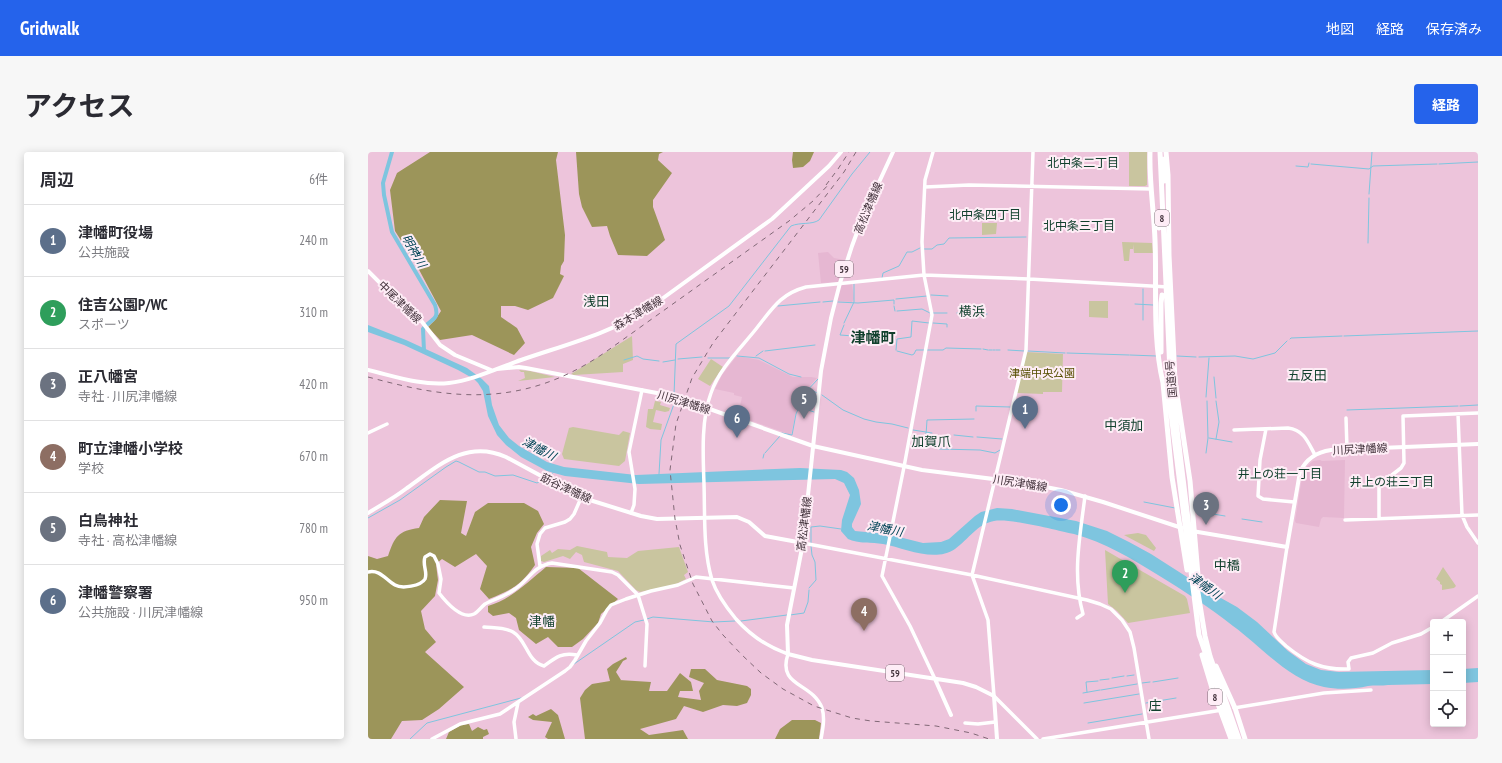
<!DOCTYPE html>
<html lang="ja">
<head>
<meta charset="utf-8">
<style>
  :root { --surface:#fff; --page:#f7f7f7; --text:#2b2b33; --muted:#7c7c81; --line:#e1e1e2; --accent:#2563eb }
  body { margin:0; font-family:"PT Sans Narrow","Noto Sans JP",sans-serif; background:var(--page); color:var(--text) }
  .controls { position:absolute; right:12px; bottom:12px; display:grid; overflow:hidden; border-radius:4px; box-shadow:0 2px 10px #0003 }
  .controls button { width:36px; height:36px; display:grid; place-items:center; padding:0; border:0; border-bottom:1px solid var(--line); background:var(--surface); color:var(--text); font:20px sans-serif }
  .you { position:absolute; left:693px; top:353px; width:14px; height:14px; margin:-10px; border:3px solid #fff; border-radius:50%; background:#1a73e8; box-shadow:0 0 0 6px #1a73e833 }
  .badge { display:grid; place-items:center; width:26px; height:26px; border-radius:50%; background:var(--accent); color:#fff; font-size:13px; font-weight:700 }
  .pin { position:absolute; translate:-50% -33px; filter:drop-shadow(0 1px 2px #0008) }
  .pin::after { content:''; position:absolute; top:21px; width:14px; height:12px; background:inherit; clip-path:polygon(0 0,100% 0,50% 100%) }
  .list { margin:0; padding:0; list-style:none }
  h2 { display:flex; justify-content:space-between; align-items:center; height:52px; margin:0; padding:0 16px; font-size:17px }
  h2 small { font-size:13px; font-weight:400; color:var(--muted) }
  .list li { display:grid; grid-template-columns:26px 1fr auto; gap:12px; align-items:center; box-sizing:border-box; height:72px; padding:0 16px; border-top:1px solid var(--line) }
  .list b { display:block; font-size:15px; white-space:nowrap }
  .list p { margin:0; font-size:13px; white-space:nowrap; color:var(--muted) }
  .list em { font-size:13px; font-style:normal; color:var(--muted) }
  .icon { flex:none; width:22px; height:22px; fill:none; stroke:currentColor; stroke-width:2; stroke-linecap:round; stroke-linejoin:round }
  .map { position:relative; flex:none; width:1110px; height:587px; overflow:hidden; border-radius:4px }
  header { display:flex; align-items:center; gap:24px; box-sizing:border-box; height:56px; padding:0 20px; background:var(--accent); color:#fff }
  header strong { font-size:19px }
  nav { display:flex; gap:22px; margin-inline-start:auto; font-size:14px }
  .intro { display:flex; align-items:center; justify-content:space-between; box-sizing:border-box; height:96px; padding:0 24px }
  h1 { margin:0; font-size:28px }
  .button { padding:10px 18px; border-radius:4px; background:var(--accent); color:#fff; font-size:14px; font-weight:700 }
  main { display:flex; gap:24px; padding:0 24px }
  aside { flex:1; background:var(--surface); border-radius:4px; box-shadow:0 2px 10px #0003 }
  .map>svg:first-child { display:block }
  .built { fill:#e6b7d2 }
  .green { fill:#c9c59f }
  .forest { fill:#9c955a }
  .water { fill:#7ec5df }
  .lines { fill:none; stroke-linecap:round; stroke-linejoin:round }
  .stream { stroke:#7ec5df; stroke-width:1 }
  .river { stroke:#7ec5df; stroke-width:4 }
  .minor { stroke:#fff; stroke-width:3.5 }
  .major { stroke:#fff; stroke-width:4 }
  .highway { stroke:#fff; stroke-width:5 }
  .rail { stroke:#816876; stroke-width:1; stroke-dasharray:5 5; stroke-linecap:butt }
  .labels { text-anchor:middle; stroke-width:4; stroke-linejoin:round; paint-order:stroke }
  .shield { fill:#feedf6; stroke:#7b6b74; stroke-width:1 }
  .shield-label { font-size:10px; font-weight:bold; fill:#43333c }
  .street-label { font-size:11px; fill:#43333c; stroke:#feedf6 }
  .park-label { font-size:11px; fill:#564e00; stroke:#feedf6 }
  .neighbourhood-label { font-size:12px; fill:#11402d; stroke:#feedf6 }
  .water-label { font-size:12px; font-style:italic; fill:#034557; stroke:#feedf6 }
  .quarter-label { font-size:13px; fill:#11402d; stroke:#feedf6 }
  .district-label { font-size:15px; font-weight:bold; fill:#11402d; stroke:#feedf6 }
</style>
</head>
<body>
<header>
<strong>Gridwalk</strong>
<nav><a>地図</a><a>経路</a><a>保存済み</a></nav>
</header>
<div class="intro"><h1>アクセス</h1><a class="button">経路</a></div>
<main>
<aside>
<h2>周辺<small>6件</small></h2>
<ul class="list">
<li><span class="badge" style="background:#5c6f8a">1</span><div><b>津幡町役場</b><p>公共施設</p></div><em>240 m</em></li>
<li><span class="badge" style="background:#2e9e5b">2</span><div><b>住吉公園P/WC</b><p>スポーツ</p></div><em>310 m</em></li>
<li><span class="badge" style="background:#6b7280">3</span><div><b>正八幡宮</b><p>寺社 · 川尻津幡線</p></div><em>420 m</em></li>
<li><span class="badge" style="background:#8d6e63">4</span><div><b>町立津幡小学校</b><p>学校</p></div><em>670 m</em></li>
<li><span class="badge" style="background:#6b7280">5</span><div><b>白鳥神社</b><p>寺社 · 高松津幡線</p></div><em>780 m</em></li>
<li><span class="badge" style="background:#5c6f8a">6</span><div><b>津幡警察署</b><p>公共施設 · 川尻津幡線</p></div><em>950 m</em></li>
</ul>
</aside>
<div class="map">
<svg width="1110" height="587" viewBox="0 0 1110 587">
  <rect width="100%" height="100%" fill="#edc4db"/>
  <path class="built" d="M460,100L466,106L477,108L470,130L453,131L450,101Z
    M484,132L486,147L484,150L468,149L472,134L474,133Z
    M368,205H375L391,208L425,225H443L449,226L436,241L428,260L423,283L370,264L374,245L366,243V241L347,237L354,223Z
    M952,308L954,309L977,308L976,366L955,365L953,367L951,375L928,371L927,369L934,325L939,314L945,309Z"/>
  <path class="green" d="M761,0H779V33L777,34H761Z
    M614,71H629L628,82L614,83Z
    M754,90L784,91L785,101H766L765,92V97H762L761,109H756Z
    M721,149H740V166L721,165Z
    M264,184L265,208L255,212V220L206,223L203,222Z
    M658,200L695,202L694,240H675V242L648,241Z
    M343,207L355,215L342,234L330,227Z
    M151,218L162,219L187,225L150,229L157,226L156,220H153Z
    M287,249L293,250L292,253L302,256L301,259L297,260L288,258L285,270L294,272L293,278L282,277L278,275L280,257H285Z
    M205,275L251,283L255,279L262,281L257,309L251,314L196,307L194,302L201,276Z
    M770,381L778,383L788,396L786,399L756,383Z
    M209,394L239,400L240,405L259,406L270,399L311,395L320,420L316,423L318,427L306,433L272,440L268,438L250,419L216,410L214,403L208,400L202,407L195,404L176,410L173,409V404L182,398L184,401L190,397L202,398Z
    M737,398L817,444L819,447L822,461L760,471L749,459L740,452Z
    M1075,415L1088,434L1086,436L1074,438V433L1072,432V430L1068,427Z"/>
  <path class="forest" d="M62,0H190L188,8L197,83L196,109L193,114L192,122L196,124L185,146L160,158L147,154H133V165L149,176L157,191L146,203L104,183L72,188L60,175L67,168L73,159L48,112L27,79L22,38L29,21Z
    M208,0H295L291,2L290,8L304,21L285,48V55L297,88L279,104L250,103L242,84L239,74L224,75L214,55L211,42Z
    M425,0H446L442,9L435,15L425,16L424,8Z
    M72,348L99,349L93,381L98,384L107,360L120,351H156L170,359L176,372L169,381L163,395L167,413C152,434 145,437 121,447L112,437L119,414L108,402L87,415L74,407L68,412L70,428L67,444L53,459L57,477L68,490L57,500L96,535L71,557L54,568L34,569L23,587H0V404L9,407L20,404C27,384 30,379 51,376L56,365Z
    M178,415L210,416L250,447L233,462L230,471L215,487L204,495H190L180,485L168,492L151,478L148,466L141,461L125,464L120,460V454C142,448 160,430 178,415Z
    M258,505L259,507L255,509L248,520L253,528H251L283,530L281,539H299L312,521L323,530L325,539H312L310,545L333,548L331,539L336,531L321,525L323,517H337L349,528L379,534L383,537V543L379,551L369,554L355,553L335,560L316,554L308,567L272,577L281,583L315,578L320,587H217L212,546L217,538L224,532L242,529L239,517L245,512Z
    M183,557L190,563L197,587H180L177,585L184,570L165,568L160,565L165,562L168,564Z
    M424,568H447L453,571L451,587H407L412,577Z
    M101,572L104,579L110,575L116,578L119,577L121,582L115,585V587H78L81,580L93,573Z"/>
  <path class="water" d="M0,173L38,188L99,216L114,227L121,234L124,253L131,273L141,286L151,294L179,310L196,315L268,323L432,316L473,318L479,320L486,326L491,338L493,352L484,372V375L487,379L519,382L555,391L573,390L581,387L607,364L613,360L629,356L644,357L708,369L739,379L761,390L783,402L844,441L869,455L889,470L920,499L938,512L953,518L971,520L1065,518V532C1050,532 1035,533 1020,533C1014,534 1006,533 1000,534C987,537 970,538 956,535C920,528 893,494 865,474C841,455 816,439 790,423C764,407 736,390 706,382C688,378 642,366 626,369C609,372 601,387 587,397C566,411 537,396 515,392C504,390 490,392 480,387L473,379L474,368L482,343L476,331L467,327L271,332L197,324L179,319L153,305L138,293L129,283L120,264L115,239L110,231L106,227L90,218L36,193L0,180Z
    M1110,516V530L1095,531V517Z"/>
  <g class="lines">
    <path class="stream" d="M943,12L1001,17L1005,14L1069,12
      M1071,12L1110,10
      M928,14L940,15L941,11
      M1001,42L1004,0
      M1000,91L1001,46
      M556,97H564L569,93L576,92L581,86L658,85
      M514,126L515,121L531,114L539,100H544L552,96
      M563,143L580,144
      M528,147L559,144
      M455,150L465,149
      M470,150L490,151L526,148V152
      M767,152L785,153
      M410,154L452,150
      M526,154L527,159
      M529,159L554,157L562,161
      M565,161H579
      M589,161L619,162
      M775,168V137
      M476,171L486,150V132
      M565,171L579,172V175
      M476,173L472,183L527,187
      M976,184L1110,179
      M922,187L923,186L974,184
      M615,197L620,198
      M528,198L529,187L543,185L544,169L561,171
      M559,198H575L578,196L613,197
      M621,198H624
      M625,198H627
      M628,198H632
      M640,198L656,199
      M397,199L447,193
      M529,199L544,203L546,202L548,198H556
      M660,199L697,201
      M699,201L761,203
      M762,203L788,204
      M369,204L391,206L421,222L433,225
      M388,204L395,199
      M809,204L828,205
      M831,205L867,204L885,207L907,201L919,189
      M340,206H362
      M310,207L334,205
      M256,208L269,204L275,207L291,209
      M295,210L307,208
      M846,225L848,246
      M442,237L449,241
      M306,243L308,192L361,154L423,74C432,70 444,73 451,68L484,22L502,0
      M454,243L475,258L496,267L508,270L524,272L540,276
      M838,245L841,206
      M848,249L851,270L848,287
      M432,254L436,242L450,227
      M1092,254L1110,253
      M979,258L1090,254
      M608,259V254L642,255
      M545,278L564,281
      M414,281L424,283L428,262L431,255L446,260
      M586,283L605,285
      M609,285L634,287
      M841,286L864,290
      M559,295L558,283L559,268L606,267
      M571,297L612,298L627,301L632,298
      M397,301L412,284
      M838,301L840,286L839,249
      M395,306L396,302
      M291,322L293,288L306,252V246
      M179,325L186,320
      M776,350L807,356
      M827,359L857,364
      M0,366L32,348L78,315L88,309L91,310L111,320H117L127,324L145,323L169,331L176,327
      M874,367L894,370
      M443,391V375L452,374L473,377
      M441,436L448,428L447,410L444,403L443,394
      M422,463L436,461L440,450L441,438
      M279,467L285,465L346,470L367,469
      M373,469L419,463
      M206,512L267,470L276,468
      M759,524L766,523
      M744,526L756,524
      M732,528L741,527
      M785,530L810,526
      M774,531L782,530
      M733,538L769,532
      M719,540L718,530L730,529
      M715,541L732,538
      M716,551L771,542
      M778,551L808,546
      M720,571L774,562
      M42,587L59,571L153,546"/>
    <path class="river" d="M24,0L15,31L16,43L24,80L67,153C72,169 63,166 55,177L56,199"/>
    <path class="minor" d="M565,0L557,28L554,90L556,123L564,163L536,315L514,424L542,474L567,527
      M665,0L658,198L604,423L620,468L626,544L669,587
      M557,35L601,33L783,37
      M1090,262L1094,363L1099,375L1110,391
      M978,266L979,297
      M898,277L892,308L890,344L895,347L926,350
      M866,278L920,276C936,278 940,290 947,303
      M0,281L19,272
      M263,361L266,353L267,337L261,300L274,238
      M1011,366V333L1033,316L1036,311L1035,264L1110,261
      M977,368L1110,363
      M435,391L604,423L719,448L732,452L743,457L754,468L762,480L766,496L781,587
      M919,395L906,480C908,486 914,490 918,494C939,511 954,518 981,517L980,510L983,506L1005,501L1024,491L1053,482L1065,475
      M172,414L169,392L172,382L177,376L197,370L202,367L206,362L213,346
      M0,420C12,417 18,428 27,433C34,437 53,434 57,427C60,420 54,413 57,405L62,402L66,404L70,412L73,427L71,441C78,450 93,468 106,462C110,460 113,455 117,452C127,447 138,444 147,437C161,428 165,414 184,411L244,420L250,423L270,443L279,472L277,514
      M709,466L715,462C704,423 712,384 717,344
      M1073,470L1110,444
      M116,475C126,476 136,475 145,480C159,488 159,510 176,514C188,505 194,500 209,503
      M866,556L956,541L1003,538
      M597,571L610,572L627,570
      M64,587L92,572L132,562L197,519L202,515L207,508L218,489L232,471L239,458L243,453L258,447L283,439L310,433L328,425L426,436
      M148,587L146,570L150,551
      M453,587C455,576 457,566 454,556C444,530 409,535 420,502C400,495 382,483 368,467C358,455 349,443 344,428C335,398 337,363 336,332C335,303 333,268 343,241C351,217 372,197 388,177C404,157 412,142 438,135L556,123L661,127L800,135
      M675,587L854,558"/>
    <path class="major" d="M525,0L494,67L484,94L472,131L463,166L453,219L435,391L419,473L420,502L444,508L595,531L608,535L626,544L629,587
      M0,119L37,156L51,166L72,193L87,203L123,218
      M129,217L151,215L158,216L294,242L308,245L445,294L554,318L657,331L693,338L735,350L814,376
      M0,218C26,224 53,234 81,231C105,228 130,216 153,208C196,193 241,182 280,157L404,67L461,14L473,0
      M0,361C13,353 26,346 39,336C70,314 98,287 138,305L212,345L273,364L289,367L369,365L381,370L397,384L435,391
      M824,379L919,395L932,320C938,307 949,300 963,298L1110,292
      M567,527L583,563"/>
    <path class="highway" d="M782,0C781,30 786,59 787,88C789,135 784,184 795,231L804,325L819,418
      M792,0L802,220L826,416L837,484L842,504L871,587
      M798,0L800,23L801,103L807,229L822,329L830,423
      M796,7V29
      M789,63L791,76
      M793,200V151L794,143
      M800,238L831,483L867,587
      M834,503L844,536L863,587
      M848,514L867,556L877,587"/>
    <path class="rail" d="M488,0L476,20L345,191L324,226L308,272L302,318L307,367L312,393L325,432L344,469L355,483L374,503L393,521L415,537L446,554L484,566L503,569L568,574L603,581L621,587
      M458,33L470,17L481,0
      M0,225C23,231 46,237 69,240C133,249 186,236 239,199L421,69L445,49L462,31"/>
  </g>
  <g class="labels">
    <g class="shield">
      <rect x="787" y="58" width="14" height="16" rx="3"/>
      <rect x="467" y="109" width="18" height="16" rx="3"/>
      <rect x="518" y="513" width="18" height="16" rx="3"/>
      <rect x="840" y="537" width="14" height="16" rx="3"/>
    </g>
    <g class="shield-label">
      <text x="794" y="70">8</text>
      <text x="476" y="121">59</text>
      <text x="527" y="525">59</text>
      <text x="847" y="549">8</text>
    </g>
    <g class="street-label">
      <text transform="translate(500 56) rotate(-67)" y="4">高松津幡線</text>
      <text transform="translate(32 150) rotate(44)" y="4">中尾津幡線</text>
      <text transform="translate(270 161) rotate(-31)" y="4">森本津幡線</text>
      <text transform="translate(803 227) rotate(-95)" y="4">国道8号</text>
      <text transform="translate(316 250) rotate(17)" y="4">川尻津幡線</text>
      <text transform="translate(992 297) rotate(-3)" y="4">川尻津幡線</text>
      <text transform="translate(652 331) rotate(9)" y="4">川尻津幡線</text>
      <text transform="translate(198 336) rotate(25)" y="4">莇谷津幡線</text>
      <text transform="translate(436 372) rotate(-83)" y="4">高松津幡線</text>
    </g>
    <g class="park-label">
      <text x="674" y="225">津端中央公園</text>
    </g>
    <g class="neighbourhood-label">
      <text x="715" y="15">北中条二丁目</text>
      <text x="617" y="67">北中条四丁目</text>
      <text x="711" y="78">北中条三丁目</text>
      <text x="912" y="326">井上の荘一丁目</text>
      <text x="1024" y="334">井上の荘三丁目</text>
    </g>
    <g class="water-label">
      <text transform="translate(46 99) rotate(60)" y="4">明神川</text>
      <text transform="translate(171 297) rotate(28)" y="4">津幡川</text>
      <text transform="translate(517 377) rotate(11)" y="4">津幡川</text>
      <text transform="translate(837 434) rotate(36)" y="4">津幡川</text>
    </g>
    <g class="quarter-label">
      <text x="228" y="154">浅田</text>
      <text x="604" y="164">横浜</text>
      <text x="939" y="228">五反田</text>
      <text x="756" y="278">中須加</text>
      <text x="563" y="294">加賀爪</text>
      <text x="859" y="418">中橋</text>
      <text x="174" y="474">津幡</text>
      <text x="787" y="558">庄</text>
    </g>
    <g class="district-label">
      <text x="505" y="191">津幡町</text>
    </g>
  </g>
</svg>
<div class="controls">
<button>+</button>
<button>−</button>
<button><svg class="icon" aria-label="locate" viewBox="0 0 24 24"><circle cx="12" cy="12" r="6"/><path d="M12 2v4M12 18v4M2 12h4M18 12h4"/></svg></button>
</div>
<div class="you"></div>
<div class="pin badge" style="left:657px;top:277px;background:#5c6f8a">1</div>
<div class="pin badge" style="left:757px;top:441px;background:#2e9e5b">2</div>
<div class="pin badge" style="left:838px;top:373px;background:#6b7280">3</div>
<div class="pin badge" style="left:496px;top:479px;background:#8d6e63">4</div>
<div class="pin badge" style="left:436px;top:267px;background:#6b7280">5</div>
<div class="pin badge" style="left:369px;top:286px;background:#5c6f8a">6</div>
</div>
</main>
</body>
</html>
